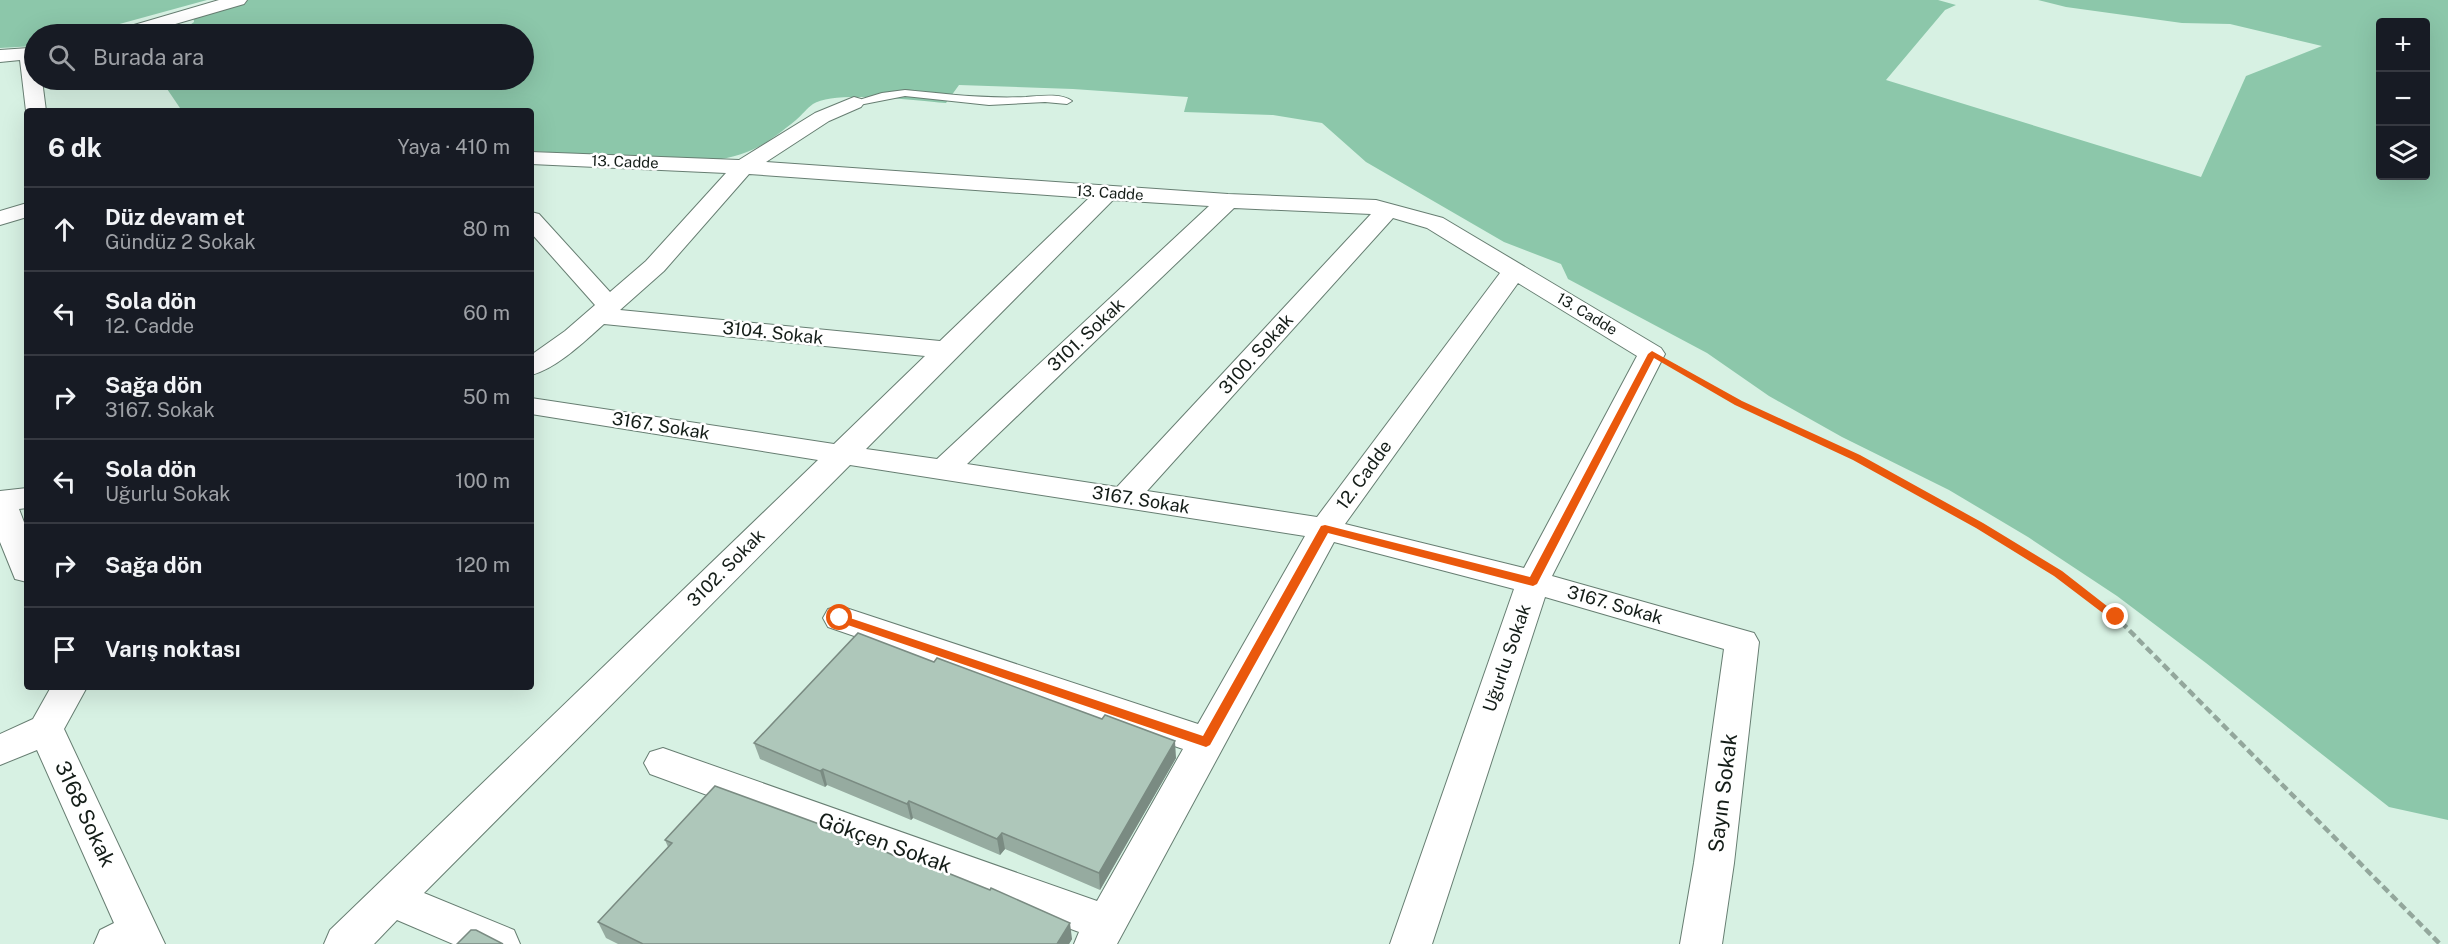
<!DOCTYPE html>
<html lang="tr">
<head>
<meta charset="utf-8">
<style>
  :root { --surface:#171b24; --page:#20242c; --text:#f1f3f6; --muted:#9ea1a6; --line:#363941 }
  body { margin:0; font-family:"Public Sans",sans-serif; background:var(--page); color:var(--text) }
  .controls { position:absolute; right:18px; top:18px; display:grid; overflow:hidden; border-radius:6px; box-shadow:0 6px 24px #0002 }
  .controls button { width:54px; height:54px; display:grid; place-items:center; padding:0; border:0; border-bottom:2px solid var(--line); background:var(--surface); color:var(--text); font:30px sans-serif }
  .stop { position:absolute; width:18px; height:18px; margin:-14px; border:4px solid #ea580c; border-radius:50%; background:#fff }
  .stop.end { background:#ea580c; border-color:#fff; box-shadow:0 2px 6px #0008 }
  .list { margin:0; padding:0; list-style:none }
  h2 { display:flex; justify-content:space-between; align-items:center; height:78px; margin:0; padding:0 24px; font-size:26px }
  h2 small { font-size:20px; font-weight:400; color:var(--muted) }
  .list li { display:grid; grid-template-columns:39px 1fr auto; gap:18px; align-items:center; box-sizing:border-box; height:84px; padding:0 24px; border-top:2px solid var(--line) }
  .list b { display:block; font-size:22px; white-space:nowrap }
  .list p { margin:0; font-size:20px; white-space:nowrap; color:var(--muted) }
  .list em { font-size:20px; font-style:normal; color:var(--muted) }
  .icon { flex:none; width:33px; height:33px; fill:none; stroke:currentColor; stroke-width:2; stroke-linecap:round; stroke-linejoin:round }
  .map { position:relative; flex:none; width:2448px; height:944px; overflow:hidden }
  .search { position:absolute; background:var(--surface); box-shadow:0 6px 24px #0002; left:24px; top:24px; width:510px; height:66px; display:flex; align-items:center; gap:15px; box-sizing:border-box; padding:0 21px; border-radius:33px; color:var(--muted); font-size:22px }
  .panel { position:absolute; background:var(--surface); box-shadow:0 6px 24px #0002; left:24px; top:108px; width:510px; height:582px; border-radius:6px }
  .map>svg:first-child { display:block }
  .green { fill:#8cc7aa; fill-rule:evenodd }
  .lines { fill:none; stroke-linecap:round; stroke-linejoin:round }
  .service-casing { stroke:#677e72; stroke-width:2 }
  .minor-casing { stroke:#677e72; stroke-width:2 }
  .path-far2 { stroke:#93a79c; stroke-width:3; stroke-dasharray:4.5 2; stroke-linecap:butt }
  .path-far1 { stroke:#93a79c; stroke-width:4; stroke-dasharray:6 3; stroke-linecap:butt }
  .path { stroke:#93a79c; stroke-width:4.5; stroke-dasharray:8 4; stroke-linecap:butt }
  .service { fill:#fff; fill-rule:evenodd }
  .minor { fill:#fff; fill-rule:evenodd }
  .wall { fill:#96aba0 }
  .shaded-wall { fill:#7a8b82 }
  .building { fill:#aec7ba; stroke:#7a8b82; stroke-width:1.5 }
  .route { fill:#ea580c }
  .labels { text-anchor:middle; stroke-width:5; stroke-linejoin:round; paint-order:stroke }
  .far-street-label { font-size:15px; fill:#141d18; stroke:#fff }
  .street-label { font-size:18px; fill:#141d18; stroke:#fff }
  .near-street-label { font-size:21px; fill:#141d18; stroke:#fff }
</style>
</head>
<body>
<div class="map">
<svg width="2448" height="944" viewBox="0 0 2448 944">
  <rect width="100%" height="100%" fill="#d7f1e3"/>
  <path class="green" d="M0,0H207L83,34H34V46L0,48Z
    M231,0H1938L1956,5L1945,10L1886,80L2201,177L2246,76L2322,46L2230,24L2182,23L2066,7L2038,0H2448V820L2389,807L2206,663L2117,596L2028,537L1949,490L1842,437L1769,396L1707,353L1568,279L1561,264L1504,242L1366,162L1322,123L1273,115L1184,112L1188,97L1073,89L959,85L946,103C919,101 834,90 813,104C807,108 802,115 796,120C765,145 751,155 710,161L531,151V111H182L161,80H524V34H177L194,22L193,13ZM2380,22H2426V176H2380Z"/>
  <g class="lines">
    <defs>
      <path id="service" d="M905,90C946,94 985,99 1026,97C1040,96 1061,93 1072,101L1067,104L1045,102L989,105L905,96L854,106L849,103L882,93Z"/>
      <path id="minor" d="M219,0H247L244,4L141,34H114L117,30Z
        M29,48L34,50V80H42L46,111H26L20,60L0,62V50Z
        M854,97L861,99L864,103L861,107L829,121L766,162L1228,194L1376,200L1443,218L1661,348L1665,354L1552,576L1754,633L1759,642L1734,863L1722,944H1680L1694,863L1724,649L1545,597L1432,944H1390L1514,589L1334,542L1117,944H1074L1079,932L650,774L644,763L650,752L663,748L1097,901L1183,749L828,627L823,618L828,609L840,606L1198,724L1305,536L850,465L424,893L514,930L520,944H453L397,920L374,944H324L330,930L818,460L531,414V398L834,444L925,356L604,324C585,341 556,369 531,375V355L565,331L595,305L531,233V212L539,214L610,292L646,261L726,173L531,164V152L739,160L815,113ZM749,174L1089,198L940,341L620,310L664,271ZM1113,200L1209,206L937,459L866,449ZM1234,208L1371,214L1117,487L967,464ZM1393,218L1427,228L1500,273L1317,517L1147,491ZM1518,283L1637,356L1524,568L1345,524Z
        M27,203V217L0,225V211Z
        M27,488V508L19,509L27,530V582L15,579L0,542V491Z
        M51,687H87L64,729L165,944H94L100,930L114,923L37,750L0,765V734L33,719Z"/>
    </defs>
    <use href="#service" class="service-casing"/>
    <use href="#minor" class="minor-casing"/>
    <path class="path-far2" d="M1674,366L1676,367"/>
    <path class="path-far1" d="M1674,366L1739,403L1856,457L1979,525L2058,574L2122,623"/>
    <path class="path" d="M2121,622L2440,944"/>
    <use href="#service" class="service"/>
    <use href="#minor" class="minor"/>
  </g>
  <path class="wall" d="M754,743L1176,758L1100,890L1005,849L1000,855L913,818L911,820L827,785L825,787L760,759Z
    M665,840L1072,939L1069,944H618L606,938L598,922L668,847Z"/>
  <path class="shaded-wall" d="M1175,741L1176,758L1100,890L1099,873Z
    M823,769L827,785L825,787L820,771Z
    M909,801L913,818L911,820L907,804Z
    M1002,833L1005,849L1000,855L997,839Z
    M1070,923L1072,939L1069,944H1057Z"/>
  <path class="building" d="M858,633L934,662L937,658L1102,719L1105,715L1175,741L1099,873L1002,833L997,839L909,801L907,804L823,769L820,771L754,743Z
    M715,786L841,832L895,856L898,853L990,890L991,888L1070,923L1057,944H643L598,922L672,843L665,840Z
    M471,930H476L503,944H457Z"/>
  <path class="route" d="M1652,351L1742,401L1860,455L1983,523L2062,571L2121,617L2116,621L2112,620L2054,576L1976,528L1853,460L1735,405L1654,358L1537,584L1533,586L1328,533L1210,745L1206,747L836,621L834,618L836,616H844L1203,736L1321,526L1325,525L1530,577L1648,354Z"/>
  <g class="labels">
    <g class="far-street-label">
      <text transform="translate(625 162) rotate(2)" y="5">13. Cadde</text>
      <text transform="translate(1110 193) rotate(4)" y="5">13. Cadde</text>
      <text transform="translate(1587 314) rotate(31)" y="5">13. Cadde</text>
    </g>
    <g class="street-label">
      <text transform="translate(773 333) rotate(6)" y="6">3104. Sokak</text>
      <text transform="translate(1086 335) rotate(-43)" y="6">3101. Sokak</text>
      <text transform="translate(1256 354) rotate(-48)" y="6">3100. Sokak</text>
      <text transform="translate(661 426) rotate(9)" y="6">3167. Sokak</text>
      <text transform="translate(1364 475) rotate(-54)" y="6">12. Cadde</text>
      <text transform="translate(1141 500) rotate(9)" y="6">3167. Sokak</text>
      <text transform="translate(726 568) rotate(-45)" y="6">3102. Sokak</text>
      <text transform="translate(1615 605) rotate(16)" y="6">3167. Sokak</text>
      <text transform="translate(1507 658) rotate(-71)" y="6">Uğurlu Sokak</text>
    </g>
    <g class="near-street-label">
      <text transform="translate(1723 793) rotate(-83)" y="7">Sayın Sokak</text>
      <text transform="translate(85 814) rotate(65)" y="7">3168 Sokak</text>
      <text transform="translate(885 843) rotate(20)" y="7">Gökçen Sokak</text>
    </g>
  </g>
</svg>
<div class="controls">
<button>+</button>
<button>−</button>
<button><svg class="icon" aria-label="layers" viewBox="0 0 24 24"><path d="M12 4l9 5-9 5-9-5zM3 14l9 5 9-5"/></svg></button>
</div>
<div class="stop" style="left:840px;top:618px"></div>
<div class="stop end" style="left:2116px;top:617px"></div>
<div class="search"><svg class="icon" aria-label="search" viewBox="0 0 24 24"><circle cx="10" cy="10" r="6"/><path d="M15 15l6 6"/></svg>Burada ara</div>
<section class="panel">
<h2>6 dk<small>Yaya · 410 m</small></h2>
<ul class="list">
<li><svg class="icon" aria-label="ahead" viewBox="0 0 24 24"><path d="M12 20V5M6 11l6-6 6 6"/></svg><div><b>Düz devam et</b><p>Gündüz 2 Sokak</p></div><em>80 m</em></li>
<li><svg class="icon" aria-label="left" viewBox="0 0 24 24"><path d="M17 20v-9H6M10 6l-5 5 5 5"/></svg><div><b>Sola dön</b><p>12. Cadde</p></div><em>60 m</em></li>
<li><svg class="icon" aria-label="right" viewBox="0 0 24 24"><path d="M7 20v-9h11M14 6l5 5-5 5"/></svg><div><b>Sağa dön</b><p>3167. Sokak</p></div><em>50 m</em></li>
<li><svg class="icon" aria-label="left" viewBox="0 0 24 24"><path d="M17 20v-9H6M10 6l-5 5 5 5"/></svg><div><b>Sola dön</b><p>Uğurlu Sokak</p></div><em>100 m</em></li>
<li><svg class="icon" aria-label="right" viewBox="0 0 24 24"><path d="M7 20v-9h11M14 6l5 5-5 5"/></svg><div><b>Sağa dön</b></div><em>120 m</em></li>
<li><svg class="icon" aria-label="arrive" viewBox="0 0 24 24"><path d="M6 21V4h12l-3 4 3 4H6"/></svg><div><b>Varış noktası</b></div></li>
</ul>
</section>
</div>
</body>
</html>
